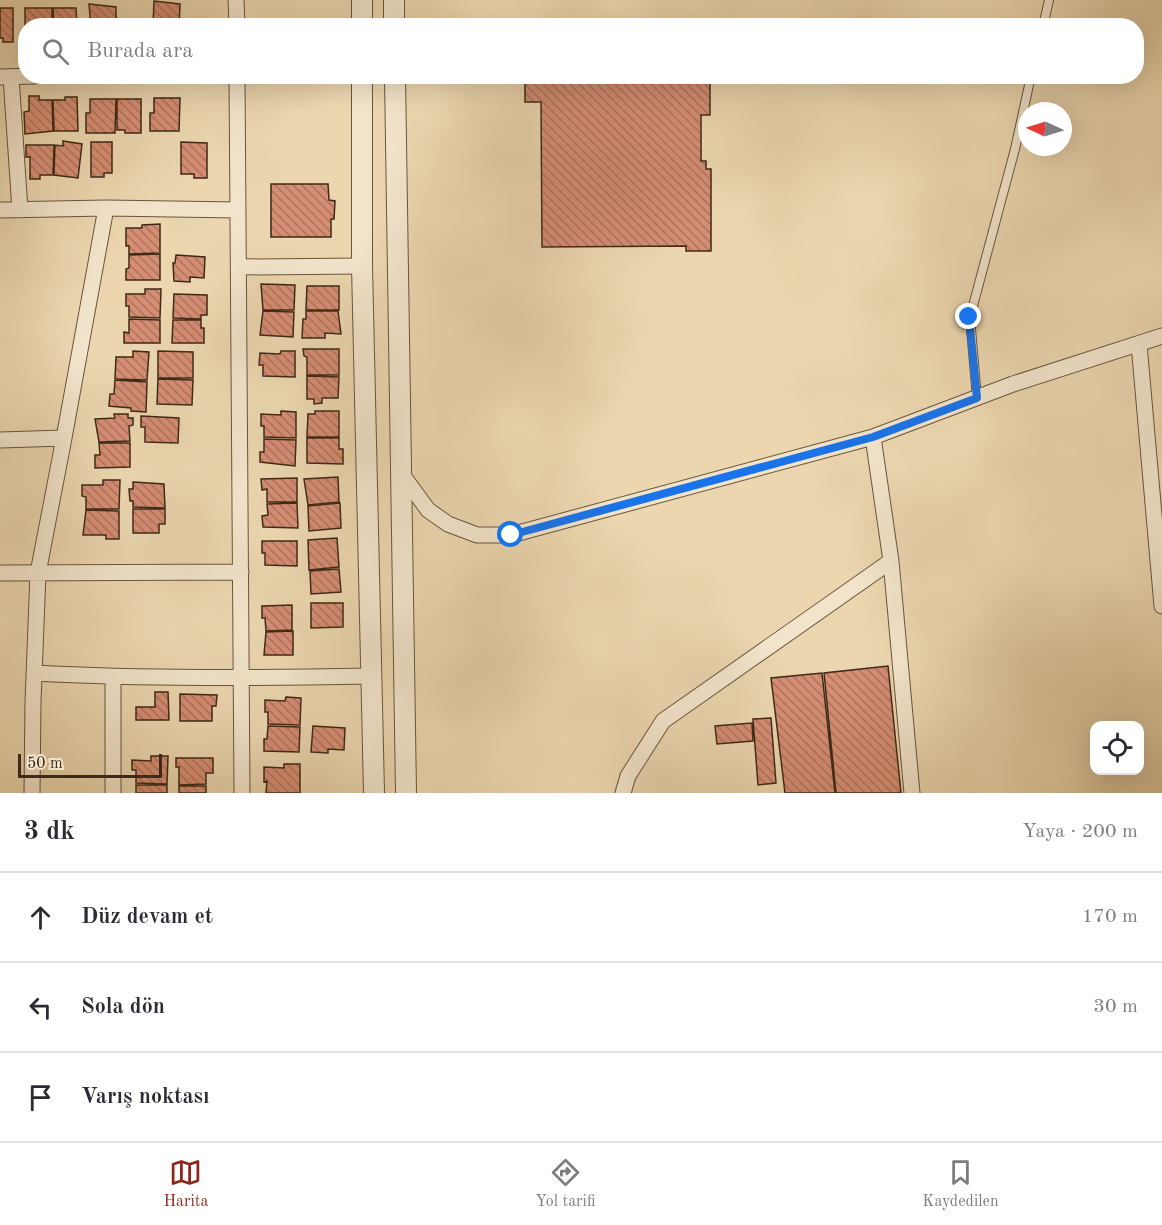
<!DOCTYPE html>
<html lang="tr">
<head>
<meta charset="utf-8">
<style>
  :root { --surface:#fff; --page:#f7f7f7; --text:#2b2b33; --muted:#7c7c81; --line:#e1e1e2; --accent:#8f2418 }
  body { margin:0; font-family:"Old Standard TT",serif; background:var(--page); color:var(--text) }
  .controls { position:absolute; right:18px; bottom:18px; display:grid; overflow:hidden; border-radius:12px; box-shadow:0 6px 24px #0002 }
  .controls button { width:54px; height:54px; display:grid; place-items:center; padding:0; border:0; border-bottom:2px solid var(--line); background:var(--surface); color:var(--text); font:30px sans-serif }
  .compass { position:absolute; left:1018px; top:102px; width:54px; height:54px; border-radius:50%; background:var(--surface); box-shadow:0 6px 24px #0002; rotate:274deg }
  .scale { position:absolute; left:18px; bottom:15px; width:144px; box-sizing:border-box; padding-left:6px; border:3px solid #3e2a16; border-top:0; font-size:16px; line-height:21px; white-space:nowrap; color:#3e2a16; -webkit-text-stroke:4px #f2e4cb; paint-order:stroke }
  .stop { position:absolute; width:18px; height:18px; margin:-14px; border:4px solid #1a73e8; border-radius:50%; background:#fff }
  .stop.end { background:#1a73e8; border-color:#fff; box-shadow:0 2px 6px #0008 }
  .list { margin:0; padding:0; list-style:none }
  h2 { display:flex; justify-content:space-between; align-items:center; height:78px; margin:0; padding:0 24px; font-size:26px }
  h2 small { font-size:20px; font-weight:400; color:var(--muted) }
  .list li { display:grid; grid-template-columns:39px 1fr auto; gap:18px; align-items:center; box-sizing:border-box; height:90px; padding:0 24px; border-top:2px solid var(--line) }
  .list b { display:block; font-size:22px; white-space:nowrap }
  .list em { font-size:20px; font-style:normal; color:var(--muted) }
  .icon { flex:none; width:33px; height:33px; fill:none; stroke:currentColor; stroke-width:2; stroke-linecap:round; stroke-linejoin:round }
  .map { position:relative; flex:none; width:1162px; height:793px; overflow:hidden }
  .search { position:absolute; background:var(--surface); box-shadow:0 6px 24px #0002; left:18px; right:18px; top:18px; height:66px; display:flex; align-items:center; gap:15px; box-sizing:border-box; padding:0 21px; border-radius:24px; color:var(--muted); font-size:22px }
  .sheet { height:348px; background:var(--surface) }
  nav { display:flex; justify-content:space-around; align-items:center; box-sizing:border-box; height:84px; border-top:2px solid var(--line); background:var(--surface); font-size:16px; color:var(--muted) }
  nav a { display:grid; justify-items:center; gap:3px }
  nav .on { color:var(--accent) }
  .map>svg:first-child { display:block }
  .building { fill:url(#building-back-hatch); stroke:#3e2a16; stroke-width:1.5 }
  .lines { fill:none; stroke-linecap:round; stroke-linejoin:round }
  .service-casing { stroke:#69553c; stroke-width:10 }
  .minor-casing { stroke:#69553c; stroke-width:17 }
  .tertiary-casing { stroke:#69553c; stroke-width:22 }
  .service { stroke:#f2e4cb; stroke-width:8 }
  .minor { stroke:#f2e4cb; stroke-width:15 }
  .tertiary { stroke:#f2e4cb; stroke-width:20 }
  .route { stroke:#1a73e8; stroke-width:8 }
</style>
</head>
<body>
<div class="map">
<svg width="1162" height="793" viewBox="0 0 1162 793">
  <defs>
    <pattern id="building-back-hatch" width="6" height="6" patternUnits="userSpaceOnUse" patternTransform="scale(1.5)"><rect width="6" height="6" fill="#d58d73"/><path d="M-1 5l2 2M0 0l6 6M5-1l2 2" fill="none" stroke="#ae735d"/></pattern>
  </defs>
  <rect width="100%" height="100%" fill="#ebd6af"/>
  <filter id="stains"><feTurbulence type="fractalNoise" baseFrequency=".00333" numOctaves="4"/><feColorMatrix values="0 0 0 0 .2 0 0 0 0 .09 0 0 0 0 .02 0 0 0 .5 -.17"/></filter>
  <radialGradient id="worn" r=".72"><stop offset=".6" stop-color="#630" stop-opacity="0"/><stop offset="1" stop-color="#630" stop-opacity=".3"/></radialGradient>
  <path class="building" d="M154,1L180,4L179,26H153Z
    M89,4L116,7V26H91Z
    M0,8H13V42H3V38H0Z
    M25,8H52V26L25,25Z
    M53,8H76L77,26H54Z
    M525,76H710V115H701V161H706V169H711V251H686V246L542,247L541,102H525Z
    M29,96H39V100H52L53,131L25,134L24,112L29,111Z
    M65,97H77L78,131H54L53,100H65Z
    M154,98H180L179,131H150V113H154Z
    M90,99H116L115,133H86V113H90Z
    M117,99H141V133H125V130H117Z
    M63,141L82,144L78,178L54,175L55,145L63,146Z
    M91,142H112V173H104V177H91Z
    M181,142L207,143V178H194V174H181Z
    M26,145H54L53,175H40V179H30V157H26Z
    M271,184H328L329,200L335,201L334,219H331V237H271Z
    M160,224V253L129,254V246H126V228H142V225Z
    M160,254V280H126V269L129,268V255Z
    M176,255L205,257L204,278L190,277V282L174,281L173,263H175Z
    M261,284L295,285L294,310H263Z
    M307,286H339V310H306Z
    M145,289H161L160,318L129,317V306H126V294H145Z
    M174,294L207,295V315H201V319L173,318Z
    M263,311L294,312L293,337L260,335Z
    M306,311H338L341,334L325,333V338H302L303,319H306Z
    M129,319L160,320V343H124V332L129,333Z
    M173,320H201V328H204V343H172Z
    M303,349H339V375H307V357L304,356Z
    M133,351L149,352L147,380L115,379L116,357H133Z
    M158,351L193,352V378H158Z
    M281,351H295V377L263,376V365H259L260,353L280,354Z
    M307,376L339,377L338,398H322V403L314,404V399H307Z
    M158,379L193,380L192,405L157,404Z
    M115,380L147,382L146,412L131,411V408L109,406L110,394H114Z
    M281,411L296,412V438L264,437V426H261V414L281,415Z
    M315,411H339V437H307L308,414H315Z
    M114,414H128V418H133V425L129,426L130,441L99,442L95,419L115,418Z
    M141,416L179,418L178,443L145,442V427H141Z
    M307,438H339V449H343V464L307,463Z
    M264,439L296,440L295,466L260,462V452H264Z
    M99,443H130V467L95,468V455H100Z
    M338,477L339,502L308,505L304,479Z
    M297,478V502H267V489L262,490L261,479Z
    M103,480H120L119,509H86V497L82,496V485H103Z
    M133,482L164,484L165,508L133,507V501H130L129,489H133Z
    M297,503L298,528L263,527L262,516L268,515L267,504Z
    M340,503L341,528L309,531L308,506Z
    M133,509H165V524H159V533H133Z
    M86,510L119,511V539H106V535H83Z
    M337,538L339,567L309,570L308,540Z
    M262,541H297V566L265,565V553H262Z
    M339,569L341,592L311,594L310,571Z
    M311,603H343V627L311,628Z
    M292,605V630L266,631L265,618H262V606Z
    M293,631V655H264L266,632Z
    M888,666L901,793H836L824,673Z
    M822,673L835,793H785L771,678Z
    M155,692H168L169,720H136V707H155Z
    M180,694L217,695L216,706H212V721H180Z
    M286,697L301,698L300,725L268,724V712H265V700L285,701Z
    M771,718L776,783L758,785L753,719Z
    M752,723L753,741L717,744L715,726Z
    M268,726L300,727L299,752L264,751V739H267Z
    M313,726L345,728L344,750L328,749V753L311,752Z
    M151,756H168L167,784L136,783V770H132V760L151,761Z
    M176,758H213V773H206V784L179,785V767H176Z
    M284,764H300V793H266L267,781L264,782V767L284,768Z
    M136,785H167V793H136Z
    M179,786H206V793H179Z"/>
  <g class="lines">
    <defs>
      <path id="service" d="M1043,26L1049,0
        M977,398L970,317L1015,149L1031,76"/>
      <path id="minor" d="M236,0L237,26
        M237,76L242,793
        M0,77L35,76
        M11,77L20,210
        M0,210L106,208
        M239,267L362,266
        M1139,344L1162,606
        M873,437L891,561L912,793
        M0,440L64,438L106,208L238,210
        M401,473L428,510L448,524L477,535H511L873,437L1013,384L1162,336
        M0,573L241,572
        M34,673C147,679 259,678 372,676
        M113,677V793
        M32,793L33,702L38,573L64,438
        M623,793L628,776L663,721L891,561"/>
      <path id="tertiary" d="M394,0V26
        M362,26V0
        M362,76V266L374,793
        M395,76L406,793"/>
    </defs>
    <use href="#service" class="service-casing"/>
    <use href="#minor" class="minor-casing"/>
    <use href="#tertiary" class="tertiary-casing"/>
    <use href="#service" class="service"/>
    <use href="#minor" class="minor"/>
    <use href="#tertiary" class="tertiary"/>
  </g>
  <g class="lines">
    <path class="route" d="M511,535L873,437L977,398L969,317"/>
  </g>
  <rect width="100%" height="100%" filter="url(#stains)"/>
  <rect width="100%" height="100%" fill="url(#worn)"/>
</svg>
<div class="controls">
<button><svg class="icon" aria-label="locate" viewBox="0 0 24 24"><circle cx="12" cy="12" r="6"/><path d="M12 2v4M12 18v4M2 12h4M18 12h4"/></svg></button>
</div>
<svg class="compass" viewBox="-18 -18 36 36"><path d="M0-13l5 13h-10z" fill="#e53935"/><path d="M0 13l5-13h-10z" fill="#7c7c81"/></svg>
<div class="scale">50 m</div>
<div class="stop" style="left:511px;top:535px"></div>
<div class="stop end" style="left:969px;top:317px"></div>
<div class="search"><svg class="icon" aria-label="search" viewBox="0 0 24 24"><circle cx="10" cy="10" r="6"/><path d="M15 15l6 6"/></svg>Burada ara</div>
</div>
<section class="sheet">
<h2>3 dk<small>Yaya · 200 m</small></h2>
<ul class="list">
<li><svg class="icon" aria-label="ahead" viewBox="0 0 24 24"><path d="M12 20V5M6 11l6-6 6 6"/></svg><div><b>Düz devam et</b></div><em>170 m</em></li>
<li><svg class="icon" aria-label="left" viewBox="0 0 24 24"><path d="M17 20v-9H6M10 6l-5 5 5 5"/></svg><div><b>Sola dön</b></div><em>30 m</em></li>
<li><svg class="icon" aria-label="arrive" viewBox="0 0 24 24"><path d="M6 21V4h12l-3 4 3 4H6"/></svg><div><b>Varış noktası</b></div></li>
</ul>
</section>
<nav>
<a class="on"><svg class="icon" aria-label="map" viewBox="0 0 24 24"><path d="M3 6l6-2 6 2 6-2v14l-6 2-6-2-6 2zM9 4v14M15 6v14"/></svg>Harita</a>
<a><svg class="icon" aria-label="directions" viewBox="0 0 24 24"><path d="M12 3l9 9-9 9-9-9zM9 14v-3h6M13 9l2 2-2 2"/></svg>Yol tarifi</a>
<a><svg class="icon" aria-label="saved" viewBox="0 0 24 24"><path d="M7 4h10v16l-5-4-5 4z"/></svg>Kaydedilen</a>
</nav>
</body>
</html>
